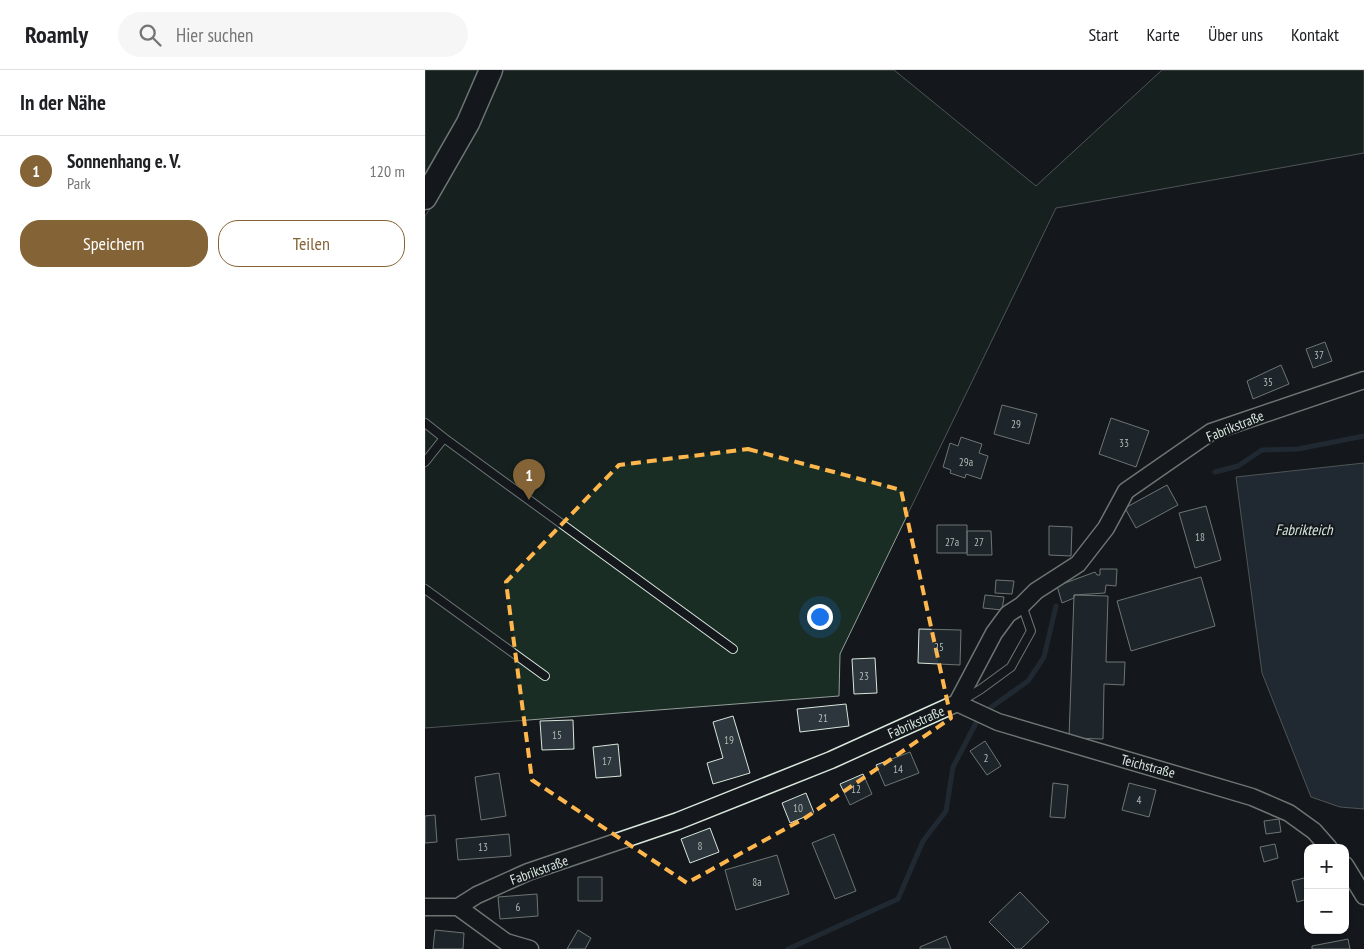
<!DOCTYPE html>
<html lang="de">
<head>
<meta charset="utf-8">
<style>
  :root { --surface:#fff; --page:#f6f6f6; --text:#202124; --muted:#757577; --line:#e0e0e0; --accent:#846436 }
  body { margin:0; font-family:"PT Sans Narrow",sans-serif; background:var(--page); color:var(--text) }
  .controls { position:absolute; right:15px; bottom:15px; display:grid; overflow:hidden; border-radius:10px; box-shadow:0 1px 4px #0004 }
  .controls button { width:45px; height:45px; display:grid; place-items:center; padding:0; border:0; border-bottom:1px solid var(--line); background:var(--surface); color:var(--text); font:25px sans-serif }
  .you { position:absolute; left:394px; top:546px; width:18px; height:18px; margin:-12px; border:4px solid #fff; border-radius:50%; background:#1a73e8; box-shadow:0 0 0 8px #1a73e833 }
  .badge { display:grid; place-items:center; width:32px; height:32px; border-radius:50%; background:var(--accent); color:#fff; font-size:16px; font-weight:700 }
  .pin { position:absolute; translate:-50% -41px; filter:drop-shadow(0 1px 2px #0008) }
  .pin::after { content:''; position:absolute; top:26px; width:18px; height:15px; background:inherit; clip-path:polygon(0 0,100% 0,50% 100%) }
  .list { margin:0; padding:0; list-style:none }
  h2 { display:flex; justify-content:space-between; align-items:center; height:65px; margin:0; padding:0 20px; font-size:21px }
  h2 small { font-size:16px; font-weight:400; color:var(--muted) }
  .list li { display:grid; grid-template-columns:32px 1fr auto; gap:15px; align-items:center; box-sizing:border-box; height:70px; padding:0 20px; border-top:1px solid var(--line) }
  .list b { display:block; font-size:19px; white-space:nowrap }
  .list p { margin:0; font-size:16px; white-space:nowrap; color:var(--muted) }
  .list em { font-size:16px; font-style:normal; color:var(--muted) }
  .actions { display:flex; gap:10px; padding:15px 20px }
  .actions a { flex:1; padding:11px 0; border:1px solid var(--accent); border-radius:20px; text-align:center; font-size:18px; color:var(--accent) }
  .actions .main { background:var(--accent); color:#fff }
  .icon { flex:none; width:28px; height:28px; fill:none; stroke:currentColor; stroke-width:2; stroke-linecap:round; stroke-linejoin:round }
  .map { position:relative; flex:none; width:939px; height:879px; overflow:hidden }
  header { display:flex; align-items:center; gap:30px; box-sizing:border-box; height:70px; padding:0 25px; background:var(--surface); border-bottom:1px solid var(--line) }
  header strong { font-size:24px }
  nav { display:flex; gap:28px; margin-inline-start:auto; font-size:18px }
  .search { width:350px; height:45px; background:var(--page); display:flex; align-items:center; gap:12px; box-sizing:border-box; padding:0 18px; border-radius:28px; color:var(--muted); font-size:19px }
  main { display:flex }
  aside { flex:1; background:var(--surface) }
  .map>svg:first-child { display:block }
  .green { fill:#1a2d24; stroke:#939e99 }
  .water { fill:#2f3f4d; stroke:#939e99 }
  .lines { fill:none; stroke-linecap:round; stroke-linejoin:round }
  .stream { stroke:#2f3f4d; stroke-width:5 }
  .building { fill:#2c363c; stroke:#d8e6dc }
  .lane-casing { stroke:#d8e6dc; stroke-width:10 }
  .street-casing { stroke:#d8e6dc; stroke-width:19 }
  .secondary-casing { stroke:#d8e6dc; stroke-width:25 }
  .lane { stroke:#14181c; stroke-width:8 }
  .street { stroke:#14181c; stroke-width:16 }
  .secondary { stroke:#14181c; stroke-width:22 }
  .marked { fill:none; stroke:#ffb74d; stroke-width:4; stroke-dasharray:10 6; stroke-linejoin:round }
  .labels { text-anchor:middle; stroke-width:4; stroke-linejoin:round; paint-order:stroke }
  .number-label { font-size:11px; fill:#adbab4 }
  .street-label { font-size:14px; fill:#d8e6dc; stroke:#14181c }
  .water-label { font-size:15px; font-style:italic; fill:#d8e6dc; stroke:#14181c }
</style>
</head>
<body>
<header>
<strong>Roamly</strong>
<div class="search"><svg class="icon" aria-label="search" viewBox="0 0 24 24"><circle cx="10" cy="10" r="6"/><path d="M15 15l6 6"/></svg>Hier suchen</div>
<nav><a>Start</a><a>Karte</a><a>Über uns</a><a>Kontakt</a></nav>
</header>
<main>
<aside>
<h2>In der Nähe<small></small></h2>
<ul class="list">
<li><span class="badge">1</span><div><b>Sonnenhang e. V.</b><p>Park</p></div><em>120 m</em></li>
</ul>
<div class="actions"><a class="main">Speichern</a><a>Teilen</a></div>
</aside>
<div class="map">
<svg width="939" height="879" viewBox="0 0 939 879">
  <rect width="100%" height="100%" fill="#14181c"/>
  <path class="green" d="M0,0H53L32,50L0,106Z
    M77,0H469L611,116L737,0H939V83L631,138L415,584L414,626L0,658V146L20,117L51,61Z"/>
  <path class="water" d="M939,393V739L915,737L886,727L837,603L811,407Z"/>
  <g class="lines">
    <path class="stream" d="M790,402L813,396L837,380L873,379L939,366
      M363,879L473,829L498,771L521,741L528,697L552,651L565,638L603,611L619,587L631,536"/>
  </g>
  <path class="building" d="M900,272L907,291L888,298L881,279Z
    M856,295L864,314L828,329L822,311Z
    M577,335L612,344L604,374L569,364Z
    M686,348L724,361L711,397L674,384Z
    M536,367L557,374L554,383L563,386L556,409L541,404L540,408L525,403L526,400L518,397L525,373L533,376Z
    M742,415L753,435L711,458L700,438Z
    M781,436L796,490L770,498L754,443Z
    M512,455H542V483H512Z
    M624,456L647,457L646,486L624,485Z
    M542,461H566L567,485H542Z
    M675,499H692L691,516L681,515L680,523L649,525V528L637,533L632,516L670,502L672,505H675Z
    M776,507L790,556L706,581L692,531Z
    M571,510L589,511L587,524L570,523Z
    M560,525L579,527L577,540L558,538Z
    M649,525L683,526L681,592H700L699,615L679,614L678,669L644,668Z
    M494,559L536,560L535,595L493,593Z
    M450,588L452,623L429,624L427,589Z
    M421,634L424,656L375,662L372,639Z
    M308,646L325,703L288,714L282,693L298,688L288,652Z
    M148,650L149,679L117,680L115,651Z
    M560,671L576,696L562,705L545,681Z
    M193,674L196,706L171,708L168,677Z
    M485,682L494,703L460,716L451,695Z
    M74,703L81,746L56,750L50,707Z
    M438,704L447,724L425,735L415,714Z
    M628,713L643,715L640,748L625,747Z
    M704,713L731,720L724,747L697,740Z
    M381,723L389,743L365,753L357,733Z
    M10,745L12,772L0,773V746Z
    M854,749L856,762L841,764L839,751Z
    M285,758L294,782L265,793L256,769Z
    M84,764L86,786L33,790L31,769Z
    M409,764L431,821L410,829L387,773Z
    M850,774L853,788L839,792L835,777Z
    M352,785L364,824L311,840L300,800Z
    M153,807H177V831H153Z
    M883,807V829L872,832L867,811Z
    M595,822L624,852L596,879H591L564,852Z
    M112,824L113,846L75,849L73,827Z
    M10,860L39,863L38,879H8Z
    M153,860L166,868L160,879H142Z
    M521,866L526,879H495V877Z
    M923,869L925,879H887V876Z"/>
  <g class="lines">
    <defs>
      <path id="lane" d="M0,353L19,368L0,392
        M19,368L308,579
        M0,519L120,606
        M538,630L556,619L586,597L606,561L597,535"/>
      <path id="street" d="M532,633L573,652L827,727L864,743L889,761L904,778
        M920,795L939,826
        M0,837H33L52,825L103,802L253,751L406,690L532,633L569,563L583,544L597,535L611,521L653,494L681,458L701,421L786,362L939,310
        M33,837L81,872L105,879"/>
      <path id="secondary" d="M0,128L43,53L66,0"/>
    </defs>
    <use href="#lane" class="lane-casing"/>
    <use href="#street" class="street-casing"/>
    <use href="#secondary" class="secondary-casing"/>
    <use href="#lane" class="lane"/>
    <use href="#street" class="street"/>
    <use href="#secondary" class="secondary"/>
  </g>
  <path d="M0 0H939V879H0ZM323,379L476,420L526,648L380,748L262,813L107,710L81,512L194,395Z" fill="#14181c" fill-opacity=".55" fill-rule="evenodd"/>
  <path class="marked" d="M323,379L476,420L526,648L380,748L262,813L107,710L81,512L194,395Z"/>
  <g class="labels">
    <g class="number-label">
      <text x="894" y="289">37</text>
      <text x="843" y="316">35</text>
      <text x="591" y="358">29</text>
      <text x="699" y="377">33</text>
      <text x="541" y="396">29a</text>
      <text x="775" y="471">18</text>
      <text x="527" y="476">27a</text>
      <text x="554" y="476">27</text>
      <text x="514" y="581">25</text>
      <text x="439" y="610">23</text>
      <text x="398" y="652">21</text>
      <text x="132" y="669">15</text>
      <text x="304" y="674">19</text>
      <text x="561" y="692">2</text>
      <text x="182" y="695">17</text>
      <text x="473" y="703">14</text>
      <text x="431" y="723">12</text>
      <text x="714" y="734">4</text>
      <text x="373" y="742">10</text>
      <text x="275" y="780">8</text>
      <text x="58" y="781">13</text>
      <text x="332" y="816">8a</text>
      <text x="93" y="841">6</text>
    </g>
    <g class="street-label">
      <text transform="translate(810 356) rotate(-22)" y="5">Fabrikstraße</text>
      <text transform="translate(491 652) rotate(-24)" y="5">Fabrikstraße</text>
      <text transform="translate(723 696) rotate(15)" y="5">Teichstraße</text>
      <text transform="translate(114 800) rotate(-20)" y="5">Fabrikstraße</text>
    </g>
    <g class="water-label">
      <text x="879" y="465">Fabrikteich</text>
    </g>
  </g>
</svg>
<div class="controls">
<button>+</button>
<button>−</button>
</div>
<div class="you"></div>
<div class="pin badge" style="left:104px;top:430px">1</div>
</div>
</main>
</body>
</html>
